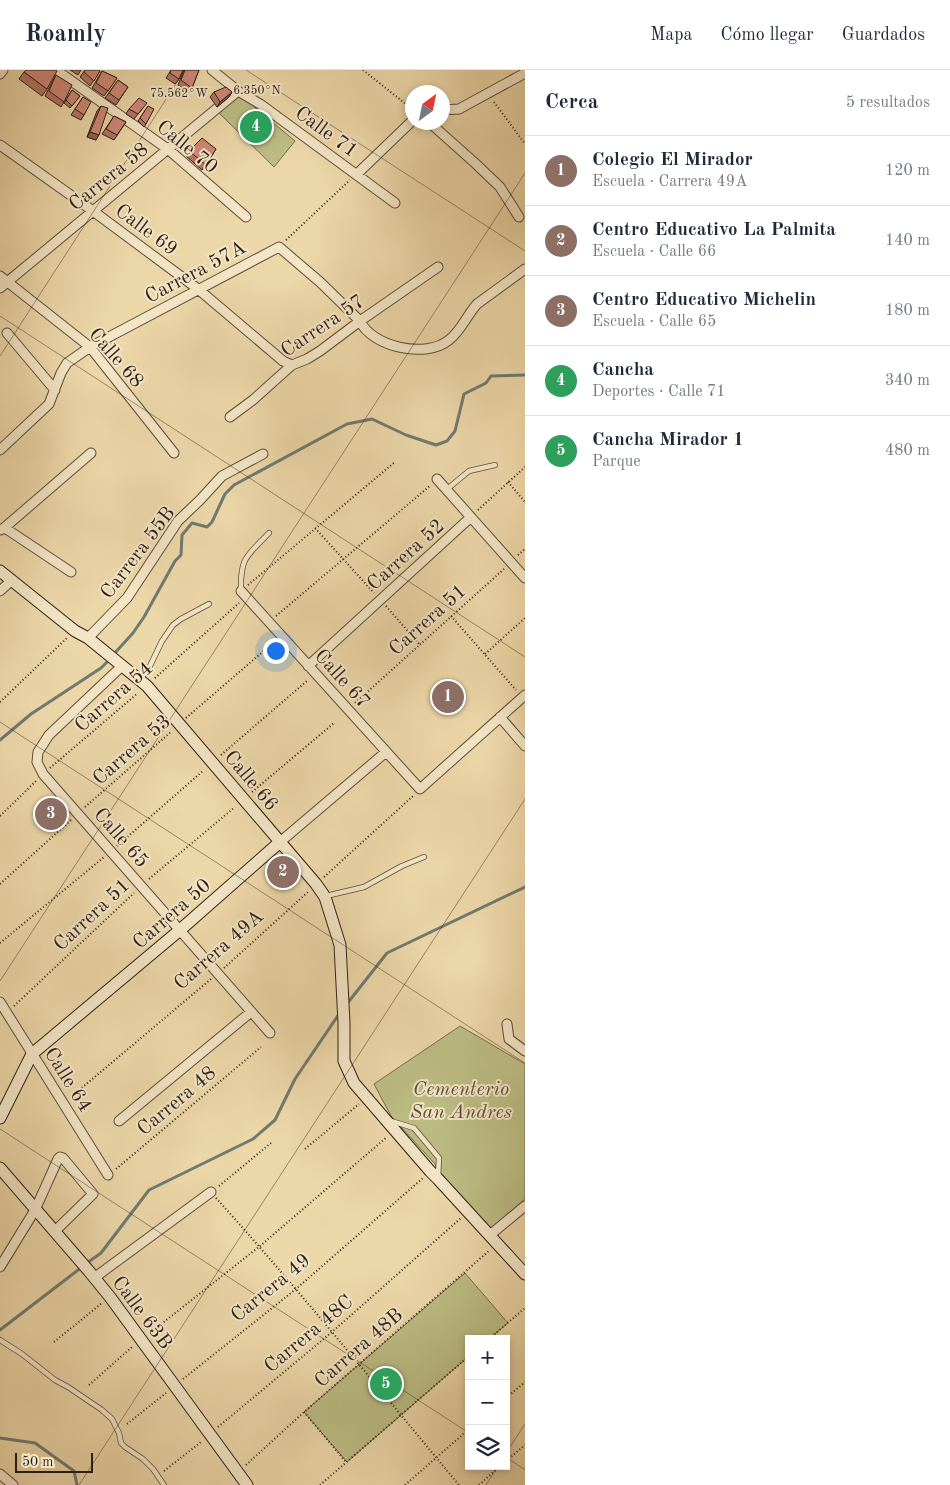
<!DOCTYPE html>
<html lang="es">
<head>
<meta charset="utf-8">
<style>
  :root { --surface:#fff; --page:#f6f6f7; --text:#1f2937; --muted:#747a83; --line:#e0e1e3; --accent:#0f766e }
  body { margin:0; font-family:"Old Standard TT",serif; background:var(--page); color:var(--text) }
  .controls { position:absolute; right:15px; bottom:15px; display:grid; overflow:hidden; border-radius:0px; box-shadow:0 2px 8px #0003 }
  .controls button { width:45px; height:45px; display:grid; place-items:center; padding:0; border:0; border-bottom:1px solid var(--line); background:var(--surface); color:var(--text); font:25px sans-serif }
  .compass { position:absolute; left:405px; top:15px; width:45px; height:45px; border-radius:50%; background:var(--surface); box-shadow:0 2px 8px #0003; rotate:33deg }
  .scale { position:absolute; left:15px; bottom:12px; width:78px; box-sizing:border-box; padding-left:5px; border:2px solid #2e1e16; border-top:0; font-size:14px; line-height:18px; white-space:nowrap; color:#2e1e16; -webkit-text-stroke:4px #f3e5c6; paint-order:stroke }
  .you { position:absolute; left:275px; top:580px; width:18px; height:18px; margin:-12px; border:4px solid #fff; border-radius:50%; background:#1a73e8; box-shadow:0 0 0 8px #1a73e833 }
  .badge { display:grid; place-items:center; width:32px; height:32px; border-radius:50%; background:var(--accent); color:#fff; font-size:16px; font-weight:700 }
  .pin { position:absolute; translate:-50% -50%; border:2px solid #fff; box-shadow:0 1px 5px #0006 }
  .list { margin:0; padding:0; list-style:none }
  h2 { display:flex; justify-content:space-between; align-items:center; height:65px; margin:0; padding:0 20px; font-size:21px }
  h2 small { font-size:16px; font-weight:400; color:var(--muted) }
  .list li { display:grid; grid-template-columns:32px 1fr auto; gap:15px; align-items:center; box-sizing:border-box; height:70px; padding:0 20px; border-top:1px solid var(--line) }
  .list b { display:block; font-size:19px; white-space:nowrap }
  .list p { margin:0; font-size:16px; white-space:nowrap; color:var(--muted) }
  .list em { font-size:16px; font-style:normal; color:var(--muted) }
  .icon { flex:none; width:28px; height:28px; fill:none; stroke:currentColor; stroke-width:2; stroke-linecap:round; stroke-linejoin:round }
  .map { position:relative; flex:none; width:525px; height:1415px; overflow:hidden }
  header { display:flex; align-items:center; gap:30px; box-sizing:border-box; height:70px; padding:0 25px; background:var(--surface); border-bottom:1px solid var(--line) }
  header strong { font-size:24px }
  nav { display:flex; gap:28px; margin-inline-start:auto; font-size:18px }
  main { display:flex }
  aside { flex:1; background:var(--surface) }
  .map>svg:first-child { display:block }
  .green { fill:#bcbd84; stroke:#756e4d }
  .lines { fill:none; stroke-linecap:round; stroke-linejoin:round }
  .stream { stroke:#6f7a72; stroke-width:3 }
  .lane-casing { stroke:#5e4c3a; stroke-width:6 }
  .street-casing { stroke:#5e4c3a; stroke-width:11 }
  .secondary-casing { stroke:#2e1e16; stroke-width:13 }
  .path { stroke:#2e1e16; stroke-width:2; stroke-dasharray:1 2.5; stroke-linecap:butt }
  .lane { stroke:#f3e5c6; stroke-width:4.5 }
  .street { stroke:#f3e5c6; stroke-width:9 }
  .secondary { stroke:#f3e5c6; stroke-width:11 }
  .wall { fill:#b17466; stroke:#2e1e16 }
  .shaded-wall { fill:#905e53; stroke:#2e1e16 }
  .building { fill:#ce8777; stroke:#2e1e16 }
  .ticks { fill:none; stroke:#2e1e16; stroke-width:1; stroke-opacity:0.45 }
  .labels { text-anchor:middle; stroke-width:4; stroke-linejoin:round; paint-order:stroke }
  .street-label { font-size:20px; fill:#2e1e16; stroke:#f3e5c6 }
  .park-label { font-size:20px; font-style:italic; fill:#594e37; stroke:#f3e5c6 }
  .ticks-label { font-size:12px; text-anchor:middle; fill:#2e1e16; stroke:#f3e5c6; stroke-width:4; stroke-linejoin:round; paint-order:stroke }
</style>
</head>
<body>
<header>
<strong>Roamly</strong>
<nav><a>Mapa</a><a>Cómo llegar</a><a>Guardados</a></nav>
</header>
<main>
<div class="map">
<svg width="525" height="1415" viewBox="0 0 525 1415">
  <rect width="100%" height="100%" fill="#ecd7a8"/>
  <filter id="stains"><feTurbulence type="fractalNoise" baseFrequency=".004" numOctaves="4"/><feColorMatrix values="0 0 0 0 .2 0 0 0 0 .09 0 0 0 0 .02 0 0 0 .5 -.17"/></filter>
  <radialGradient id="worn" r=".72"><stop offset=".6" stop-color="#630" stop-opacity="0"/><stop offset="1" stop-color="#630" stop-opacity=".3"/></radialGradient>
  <path class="green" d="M240,25L295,71L274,97L219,43Z
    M460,956L525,994V1129L489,1160L438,1108L435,1094L391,1046L374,1014Z
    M465,1203L508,1253L489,1269H469V1286L347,1392L304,1342Z"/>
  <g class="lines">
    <path class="stream" d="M113,585L133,563L144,547L175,491L181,485L182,465L192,453L207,457L212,452L225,424L234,415L347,354L372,349L406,365L436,375L447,371L455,361L464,324L486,313L491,306L525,305
      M0,670L31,644L101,598L109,590
      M346,935L387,883L525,817
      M87,1193L101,1183L149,1120L253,1069L275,1050L295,1009L339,944
      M0,1260L82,1197
      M0,1368L35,1373L74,1401L77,1415"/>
    <defs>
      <path id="lane" d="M446,420L469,401L495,395
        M241,521C240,487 247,486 269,463
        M140,609L149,598L162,571L173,555L181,549L209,534
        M326,826L364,817L402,796L424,787
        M391,1051L414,1058L439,1088L438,1107
        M0,1270L22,1284L55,1310L68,1317L102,1340L112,1349L119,1363L121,1373L125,1377L143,1389L153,1399L164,1415"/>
      <path id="street" d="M56,0L169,80L246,147
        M212,0L238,21L260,34L395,133
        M0,4L3,0
        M442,40L459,39L525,3
        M429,52L476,94L500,117L519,147
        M0,75L93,141L198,219L283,291L292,295
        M357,104L412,51
        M0,206L90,277L174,383
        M0,218L238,21
        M7,263L55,320
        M230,347L253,330L292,295L307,289L320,281L360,251L438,197
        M0,380L49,334L61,303L67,293L90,277L279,177L320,212L360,251C372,277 426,289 449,270C461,261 467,245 477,234L525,199
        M437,409L525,508
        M4,458L91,383
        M0,460L4,458L8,460L71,502
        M0,521L11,511
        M241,521L420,719L525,625
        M88,568L127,528L178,451L200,430L222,406L263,384
        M122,596L49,665L38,682L37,692L43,704L270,963
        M308,596L471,447
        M500,647L525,676
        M280,772L386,682
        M0,932L108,1105
        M507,954L509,969L525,981
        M119,1051L251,942
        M490,1165L525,1136
        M0,1197L35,1140L58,1089L60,1087L63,1088L93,1124L54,1162
        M94,1208L211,1122
        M0,1404L13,1415"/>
      <path id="secondary" d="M0,501L75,561L88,568L147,616L316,814L325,827L340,875L344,953V991L354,1013L430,1101L438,1109L525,1204
        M0,1048L32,984L180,860L280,772
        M0,1098L88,1200L110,1227L247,1415"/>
    </defs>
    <use href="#lane" class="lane-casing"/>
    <use href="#street" class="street-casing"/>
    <use href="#secondary" class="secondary-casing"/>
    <path class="path" d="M363,0L412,39
      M494,32L525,74
      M286,170L350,110
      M508,412L525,432
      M478,440L525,397
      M315,458L374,523
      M518,485L525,479
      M248,515L395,392
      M386,536L419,574
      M276,546L431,415
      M451,546L516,620
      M485,584L525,548
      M155,608L239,533
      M0,632L68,567
      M355,633L504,499
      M186,648L274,572
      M221,685L308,610
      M50,698L138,623
      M252,722L334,653
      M85,737L172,661
      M0,746L36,711
      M117,776L204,700
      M324,807L413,726
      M149,809L235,737
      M0,814L71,750
      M0,873L104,787
      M224,898L308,822
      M14,936L134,823
      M71,1027L211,909
      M305,1079L359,1034
      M116,1099L261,977
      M219,1116L271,1073
      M216,1128C300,1221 379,1319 459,1415
      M150,1263L260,1176L387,1067
      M489,1269L525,1238
      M54,1272L102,1233
      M183,1309L296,1219L423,1108
      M89,1315L132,1277
      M506,1328L525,1312
      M304,1342L346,1392
      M127,1354L166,1323
      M218,1357L332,1262L461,1148
      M506,1391L525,1375
      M246,1395L304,1342L490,1180
      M164,1401L201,1372
      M320,1415L469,1286
      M405,1415L469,1359
      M479,1415L500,1396"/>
    <use href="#lane" class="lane"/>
    <use href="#street" class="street"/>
    <use href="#secondary" class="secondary"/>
  </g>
  <path class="wall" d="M70,0H81L78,5Z
    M85,0L100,1L90,16L80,7Z
    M171,0H183L179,9L175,14L166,8Z
    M184,0H199L192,18L189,23L178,15Z
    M102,1L117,8L104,26L92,18Z
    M24,2L47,19L42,26L19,9Z
    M56,5L64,32L61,37L45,26L53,10Z
    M118,10L128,17L116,35L105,28Z
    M72,20L80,26L70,38L64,33Z
    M214,22H232L229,27L217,37L210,27Z
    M83,27L84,45L81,50L71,45Z
    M101,36L96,70L87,67L97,41Z
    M148,36L146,54L144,57L138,51Z
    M143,38L134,49L126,44L129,39Z
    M114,46L126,52L114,70L102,64Z
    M216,79L202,100L186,86L189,81Z"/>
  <path class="shaded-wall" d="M232,22L229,27L217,37L220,32Z
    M90,62L99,65L96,70L87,67Z"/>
  <path class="building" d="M26,0H55L57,1L47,19L24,2Z
    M85,0H99L100,1L94,11L84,2Z
    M171,0H183L179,9L170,3Z
    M185,0H199L192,18L181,10Z
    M102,1L117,8L108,21L96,13Z
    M56,5L72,15L64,32L49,21Z
    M118,10L128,17L119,30L109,23Z
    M226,17L232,22L220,32L214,22Z
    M72,20L80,26L72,36L66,30Z
    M83,27L91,32L84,45L75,39Z
    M139,28L147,33L138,44L129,39Z
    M101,36L108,38L99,65L90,62Z
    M148,36L154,39L146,54L140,48Z
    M114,46L126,52L117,65L106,59Z
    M202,68L216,79L206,95L189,81Z"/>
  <path class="ticks" d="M246,0L525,181M0,246L525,587M0,286L185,0M0,652L525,993M0,911L525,103M0,1059L469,1363M506,1383L525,1354M506,1387L525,1400M79,1415L525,729M486,1415L498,1396"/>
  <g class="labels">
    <g class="street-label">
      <text transform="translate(327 61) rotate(36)" y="7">Calle 71</text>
      <text transform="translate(188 76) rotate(39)" y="7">Calle 70</text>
      <text transform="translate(108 106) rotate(-39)" y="7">Carrera 58</text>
      <text transform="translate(147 159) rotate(37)" y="7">Calle 69</text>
      <text transform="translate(195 201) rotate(-28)" y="7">Carrera 57A</text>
      <text transform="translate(322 255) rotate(-34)" y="7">Carrera 57</text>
      <text transform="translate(117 287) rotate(49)" y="7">Calle 68</text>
      <text transform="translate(137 482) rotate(-53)" y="7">Carrera 55B</text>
      <text transform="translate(405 484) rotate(-42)" y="7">Carrera 52</text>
      <text transform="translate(427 549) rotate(-42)" y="7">Carrera 51</text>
      <text transform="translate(343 608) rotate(48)" y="7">Calle 67</text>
      <text transform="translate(113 626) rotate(-41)" y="7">Carrera 54</text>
      <text transform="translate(131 679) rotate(-41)" y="7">Carrera 53</text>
      <text transform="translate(252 710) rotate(50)" y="7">Calle 66</text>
      <text transform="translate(122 767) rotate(49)" y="7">Calle 65</text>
      <text transform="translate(171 843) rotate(-41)" y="7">Carrera 50</text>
      <text transform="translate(91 844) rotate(-43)" y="7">Carrera 51</text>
      <text transform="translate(218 879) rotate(-41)" y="7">Carrera 49A</text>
      <text transform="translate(69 1009) rotate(58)" y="7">Calle 64</text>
      <text transform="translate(176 1030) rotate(-40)" y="7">Carrera 48</text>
      <text transform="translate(270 1217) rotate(-39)" y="7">Carrera 49</text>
      <text transform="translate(143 1242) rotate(53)" y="7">Calle 63B</text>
      <text transform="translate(308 1263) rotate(-40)" y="7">Carrera 48C</text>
      <text transform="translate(358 1277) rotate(-41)" y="7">Carrera 48B</text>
    </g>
    <g class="park-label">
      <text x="461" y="1025">Cementerio<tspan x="461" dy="23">San Andres</tspan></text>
    </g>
  </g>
  <g class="ticks-label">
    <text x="257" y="24">6.350°N</text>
    <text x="179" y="27">75.562°W</text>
  </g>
  <rect width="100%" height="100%" filter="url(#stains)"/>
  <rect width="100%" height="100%" fill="url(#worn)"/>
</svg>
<div class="controls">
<button>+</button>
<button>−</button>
<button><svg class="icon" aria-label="layers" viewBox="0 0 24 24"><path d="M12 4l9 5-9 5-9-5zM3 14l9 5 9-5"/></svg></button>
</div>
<svg class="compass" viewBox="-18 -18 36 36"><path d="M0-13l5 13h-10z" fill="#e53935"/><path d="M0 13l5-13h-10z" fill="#747a83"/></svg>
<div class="scale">50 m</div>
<div class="you"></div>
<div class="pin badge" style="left:448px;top:627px;background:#8d6e63">1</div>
<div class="pin badge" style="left:283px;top:802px;background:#8d6e63">2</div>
<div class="pin badge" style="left:51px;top:744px;background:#8d6e63">3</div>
<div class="pin badge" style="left:256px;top:57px;background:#2e9e5b">4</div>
<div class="pin badge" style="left:386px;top:1314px;background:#2e9e5b">5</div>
</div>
<aside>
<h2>Cerca<small>5 resultados</small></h2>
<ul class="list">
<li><span class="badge" style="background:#8d6e63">1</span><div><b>Colegio El Mirador</b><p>Escuela · Carrera 49A</p></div><em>120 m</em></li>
<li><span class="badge" style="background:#8d6e63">2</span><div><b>Centro Educativo La Palmita</b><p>Escuela · Calle 66</p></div><em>140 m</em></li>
<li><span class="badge" style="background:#8d6e63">3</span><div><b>Centro Educativo Michelin</b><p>Escuela · Calle 65</p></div><em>180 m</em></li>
<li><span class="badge" style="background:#2e9e5b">4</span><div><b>Cancha</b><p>Deportes · Calle 71</p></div><em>340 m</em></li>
<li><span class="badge" style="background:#2e9e5b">5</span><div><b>Cancha Mirador 1</b><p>Parque</p></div><em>480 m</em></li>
</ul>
</aside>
</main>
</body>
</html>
